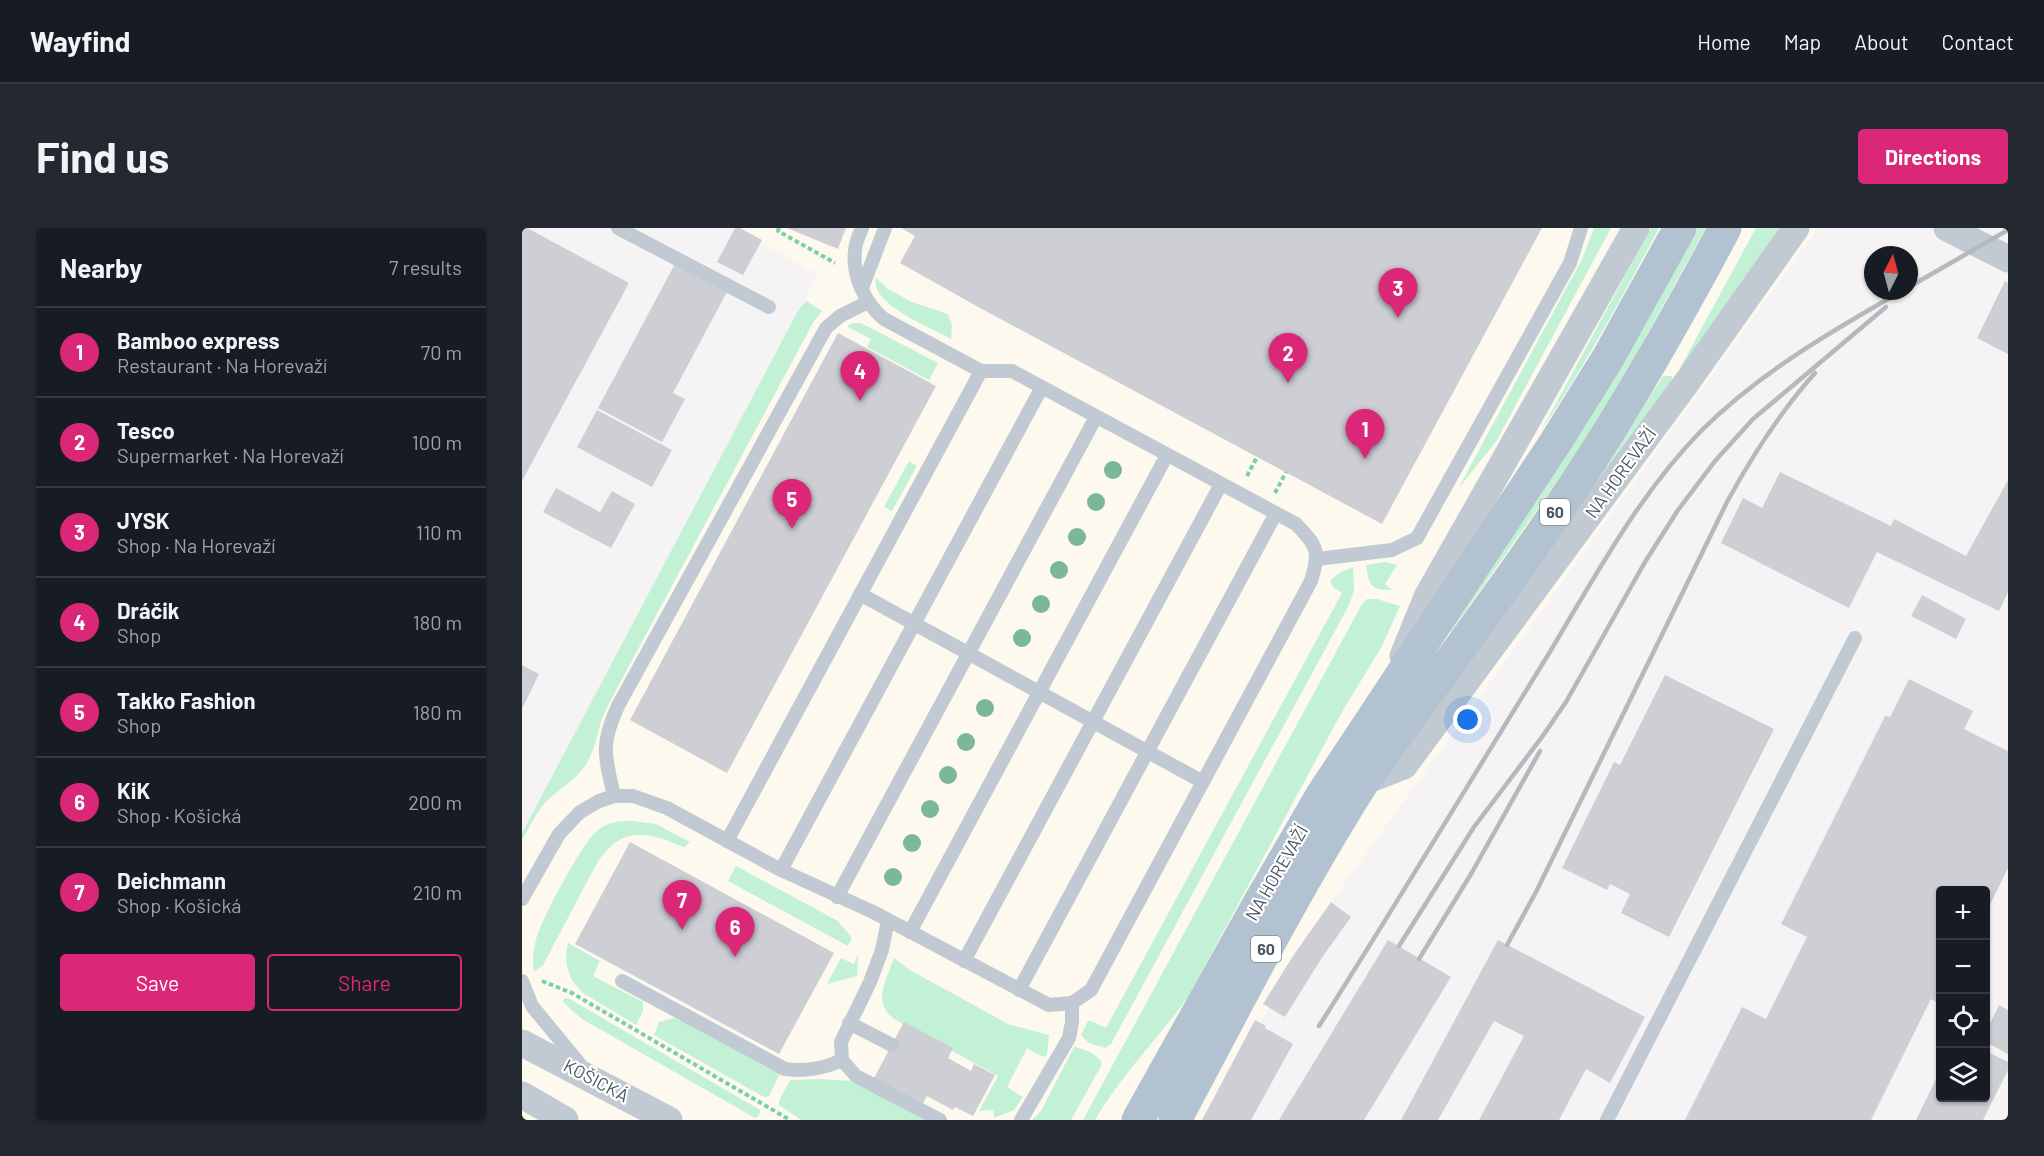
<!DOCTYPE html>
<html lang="en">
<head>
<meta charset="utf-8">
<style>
  :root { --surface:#171b24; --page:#242831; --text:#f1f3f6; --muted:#9ea1a6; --line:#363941; --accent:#db2777 }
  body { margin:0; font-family:Barlow,sans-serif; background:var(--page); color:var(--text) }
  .controls { position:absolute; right:18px; bottom:18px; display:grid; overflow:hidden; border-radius:6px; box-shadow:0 2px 4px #0004 }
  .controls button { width:54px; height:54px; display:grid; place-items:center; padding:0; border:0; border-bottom:2px solid var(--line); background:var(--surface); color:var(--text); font:30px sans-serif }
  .compass { position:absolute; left:1342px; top:18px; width:54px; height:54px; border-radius:50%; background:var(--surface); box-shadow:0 2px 4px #0004; rotate:6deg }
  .you { position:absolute; left:946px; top:492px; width:21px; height:21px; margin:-15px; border:4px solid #fff; border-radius:50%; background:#1a73e8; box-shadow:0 0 0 9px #1a73e833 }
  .badge { display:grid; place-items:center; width:39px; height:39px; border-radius:50%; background:var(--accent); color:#fff; font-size:20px; font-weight:700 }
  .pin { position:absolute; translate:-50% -50px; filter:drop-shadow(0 2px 3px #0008) }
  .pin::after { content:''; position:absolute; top:32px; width:21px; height:18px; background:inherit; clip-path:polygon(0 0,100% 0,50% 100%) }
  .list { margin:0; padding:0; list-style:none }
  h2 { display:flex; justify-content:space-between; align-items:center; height:78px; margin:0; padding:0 24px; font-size:26px }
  h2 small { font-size:20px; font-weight:400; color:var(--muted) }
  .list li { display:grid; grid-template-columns:39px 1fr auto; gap:18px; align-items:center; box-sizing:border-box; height:90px; padding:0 24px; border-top:2px solid var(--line) }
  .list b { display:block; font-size:22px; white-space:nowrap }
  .list p { margin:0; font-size:20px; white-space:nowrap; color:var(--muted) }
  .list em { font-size:20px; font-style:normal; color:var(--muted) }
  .actions { display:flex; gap:12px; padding:18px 24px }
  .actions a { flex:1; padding:14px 0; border:2px solid var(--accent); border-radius:6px; text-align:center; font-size:21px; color:var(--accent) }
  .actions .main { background:var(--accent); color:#fff }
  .icon { flex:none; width:33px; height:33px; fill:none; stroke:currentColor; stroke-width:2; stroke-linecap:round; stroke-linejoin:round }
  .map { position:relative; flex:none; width:1486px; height:892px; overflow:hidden; border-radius:6px }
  header { display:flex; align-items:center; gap:36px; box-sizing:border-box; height:84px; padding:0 30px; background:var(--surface); border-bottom:2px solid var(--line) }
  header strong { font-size:28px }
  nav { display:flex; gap:33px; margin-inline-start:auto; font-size:21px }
  .intro { display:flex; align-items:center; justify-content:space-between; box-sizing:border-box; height:144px; padding:0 36px }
  h1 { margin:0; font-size:42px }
  .button { padding:15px 27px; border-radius:6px; background:var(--accent); color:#fff; font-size:21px; font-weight:700 }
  main { display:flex; gap:36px; padding:0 36px }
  aside { flex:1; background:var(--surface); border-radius:6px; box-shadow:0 2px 4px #0004 }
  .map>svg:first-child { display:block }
  .commercial { fill:#fdf9ef }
  .green { fill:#c3f1d5 }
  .building { fill:#cdcfd5 }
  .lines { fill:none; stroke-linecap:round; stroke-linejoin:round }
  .path { stroke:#7ad0a6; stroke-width:4; stroke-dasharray:4.5 3; stroke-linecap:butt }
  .service { stroke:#c1cad2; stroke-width:14 }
  .minor { stroke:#c1cad2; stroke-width:27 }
  .primary { stroke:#b3c2d1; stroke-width:33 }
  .rail { stroke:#b5b8bd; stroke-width:4.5 }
  .tree { fill:#7bb799 }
  .labels { text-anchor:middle; stroke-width:4.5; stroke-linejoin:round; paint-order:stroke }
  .shield { fill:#fff; stroke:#808990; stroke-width:1.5 }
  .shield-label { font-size:16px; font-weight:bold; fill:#4a5661 }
  .street-label { font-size:18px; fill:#4a5661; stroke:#fff }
</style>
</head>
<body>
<header>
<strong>Wayfind</strong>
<nav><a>Home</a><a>Map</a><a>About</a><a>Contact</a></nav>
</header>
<div class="intro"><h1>Find us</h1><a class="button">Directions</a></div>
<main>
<aside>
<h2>Nearby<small>7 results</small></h2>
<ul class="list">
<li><span class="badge">1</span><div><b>Bamboo express</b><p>Restaurant · Na Horevaží</p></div><em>70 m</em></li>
<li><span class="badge">2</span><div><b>Tesco</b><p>Supermarket · Na Horevaží</p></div><em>100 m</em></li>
<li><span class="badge">3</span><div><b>JYSK</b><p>Shop · Na Horevaží</p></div><em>110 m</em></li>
<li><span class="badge">4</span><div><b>Dráčik</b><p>Shop</p></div><em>180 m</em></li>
<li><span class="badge">5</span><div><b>Takko Fashion</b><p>Shop</p></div><em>180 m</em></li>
<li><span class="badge">6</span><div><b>KiK</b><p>Shop · Košická</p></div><em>200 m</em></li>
<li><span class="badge">7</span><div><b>Deichmann</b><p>Shop · Košická</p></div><em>210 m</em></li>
</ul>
<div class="actions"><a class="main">Save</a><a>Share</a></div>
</aside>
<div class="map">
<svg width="1486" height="892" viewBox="0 0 1486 892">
  <rect width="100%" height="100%" fill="#f5f3f3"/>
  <path class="commercial" d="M211,0H1296L809,674L681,892H0V604L296,46Z"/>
  <path class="green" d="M1072,0H1089L975,212L936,261L1060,31Z
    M1129,0H1137C1100,69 1063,138 1019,203Z
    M1176,0H1184L1107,139L1057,222L929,404L926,401L1100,136Z
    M1234,0H1262L1161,142L1158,140Z
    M354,50L366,61L390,74L426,86L430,97L429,111C410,100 347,76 354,50Z
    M284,73L300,83L292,93L84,481C75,500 75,520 63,538C53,553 37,560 25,573C14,584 8,599 0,612V605L277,81Z
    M333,95H339L416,135L407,152L345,119L349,111L326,99L327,96Z
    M1141,148H1150V157L1064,270Z
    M387,233L395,238L370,283L362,279Z
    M864,334L875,337L863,356L870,362C849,362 847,358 844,337Z
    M831,339L832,363L826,379L589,816L583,820L567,815L559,807L566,793H569L584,800L820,365L812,360L808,353L817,345Z
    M845,371H855L878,378L859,420L821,482L666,769C636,811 599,847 573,892H561L840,376Z
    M110,593L134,596L168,614L162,619C154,617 148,613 140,611C109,601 93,609 75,635L21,737L12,744C10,733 11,723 14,712C19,692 60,615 75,603C85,594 96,593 110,593Z
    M214,638L316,693L330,710L326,718L206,653Z
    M46,715L78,733L71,748L121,774V783L114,797L61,765C46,751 41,735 46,715Z
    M336,726L335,748L305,756L319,730L332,736Z
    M372,730L388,742L486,796L527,807L525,827L521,829L505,820L485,859L501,869L492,882L472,890L471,882L457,883L476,848L374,792C349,776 364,753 372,730Z
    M46,770L238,882L237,888L233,890L60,791L41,774L42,771Z
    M152,790L160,792L258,846L247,868L242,869L132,807L137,794Z
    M552,819C563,821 571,824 579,833V838L549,892H510L519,883Z
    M299,851L330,853L404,892H279L257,877V873L268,852Z"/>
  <path class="building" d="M0,0H5L107,55L0,253Z
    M213,0H218L240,12L221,47L195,34Z
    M265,0H324L316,21Z
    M379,0H1020L860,296L458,80L378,35L393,8Z
    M154,34L206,62L151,165L163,171L140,214L76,180Z
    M1483,53L1486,55V126L1455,110Z
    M316,105L414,158L205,545L108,492Z
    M75,182L150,222L130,259L55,219Z
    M1258,244L1369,298L1372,291L1444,328L1486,252V364L1477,383L1355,324L1327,380L1199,315L1221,270L1240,280Z
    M34,260L78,284L90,263L113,276L89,320L21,284Z
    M1400,367L1444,391L1434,411L1389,388Z
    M0,437L17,446L0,481Z
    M1143,447L1252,501L1147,709L1099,685L1108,666L1088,656L1085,662L1040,640L1092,534L1098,537Z
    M1387,451L1451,483L1442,501L1486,523V640L1464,685V662H1418V776L1409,771L1349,892H1163L1220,779L1244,791L1285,709L1259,696L1363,488L1368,489Z
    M108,614L312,725L257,826L53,716Z
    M809,674L829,689L799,731L763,789L741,776L771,728Z
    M866,712L929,749L842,892H757Z
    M976,712L1123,789L1088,855L1064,841L1037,892H957L1002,808L972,793L916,892H879Z
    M1477,777L1486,782V826L1464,814V804Z
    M733,792L744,798L743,800L771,816L729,892H680Z
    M382,794L431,820L426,830L449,843L452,836L473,847L451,888L433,879L431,882L405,868L400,877L351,852Z
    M1464,823L1486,834V842L1461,892H1394L1418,843L1419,870H1464Z"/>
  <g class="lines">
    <path class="path" d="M257,0L256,3L313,35
      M725,248L735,229
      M753,265L764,244
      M20,753L50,765L268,892"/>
    <path class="service" d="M96,0L247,79
      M340,60L363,0
      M795,331L870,322L895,310L1048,35L1059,0
      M338,366L681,554
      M92,568C83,528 78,517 96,478L304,100L318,88L346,74
      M205,613L459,143
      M259,642L520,159
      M315,669L574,189
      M0,671L37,606L58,584L77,573L92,568H111L145,580L259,642L351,684L527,777L550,775L569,762L789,353C798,323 796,319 774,296L490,143H459L362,91C343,75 330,48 333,23C333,15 337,7 340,0
      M366,692L360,722L348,754L319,814L320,832L334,848L418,892
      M388,704L645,227
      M442,733L699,256
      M0,753L10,778L61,840
      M100,753L263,841C283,844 301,841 320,832
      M497,762L754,285
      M327,795L370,817
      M499,892L547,810L550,794V775
      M1085,892L1333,410"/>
    <path class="minor" d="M1425,0L1486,31
      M881,428L905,369L1114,0
      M841,554L882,538L1165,154L1274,0
      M0,815L147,892
      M0,867L43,892"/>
    <path class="primary" d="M616,892L739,672L800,567L1033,215L1086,130L1158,0
      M653,892C714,778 772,663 841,554C917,447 998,342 1069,232C1117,157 1161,79 1203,0"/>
    <path class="rail" d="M1387,59L1486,2
      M985,717L1014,664L1205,274C1230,228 1258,184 1293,145
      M877,718L952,599L1020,509L1044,474L1123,334L1156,282L1193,233L1231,191L1364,79
      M897,731L949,646L1018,523
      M797,798C875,675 950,550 1026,427C1073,349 1116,267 1180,202C1239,144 1308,104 1380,63"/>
  </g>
  <g class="tree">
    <circle cx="591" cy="242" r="9"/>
    <circle cx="574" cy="274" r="9"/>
    <circle cx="555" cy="309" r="9"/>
    <circle cx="537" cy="342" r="9"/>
    <circle cx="519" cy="376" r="9"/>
    <circle cx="500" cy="410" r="9"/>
    <circle cx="463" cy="480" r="9"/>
    <circle cx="444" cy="514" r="9"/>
    <circle cx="426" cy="547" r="9"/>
    <circle cx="408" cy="581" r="9"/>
    <circle cx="390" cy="615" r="9"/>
    <circle cx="371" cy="649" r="9"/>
  </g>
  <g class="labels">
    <g class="shield">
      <rect x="1018" y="271" width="30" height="26" rx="4.5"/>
      <rect x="729" y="708" width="30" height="26" rx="4.5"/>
    </g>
    <g class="shield-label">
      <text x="1033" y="290">60</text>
      <text x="744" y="727">60</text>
    </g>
    <g class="street-label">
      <text transform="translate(1099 245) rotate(-54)" y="6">NA HOREVAŽÍ</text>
      <text transform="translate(755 645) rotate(-60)" y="6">NA HOREVAŽÍ</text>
      <text transform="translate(74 853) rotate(28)" y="6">KOŠICKÁ</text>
    </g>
  </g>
</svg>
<div class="controls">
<button>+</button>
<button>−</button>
<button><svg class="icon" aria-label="locate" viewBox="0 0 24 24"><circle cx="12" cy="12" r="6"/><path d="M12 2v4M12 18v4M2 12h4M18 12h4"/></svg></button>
<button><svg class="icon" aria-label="layers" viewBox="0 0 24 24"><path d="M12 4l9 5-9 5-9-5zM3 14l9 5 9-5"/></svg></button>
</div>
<svg class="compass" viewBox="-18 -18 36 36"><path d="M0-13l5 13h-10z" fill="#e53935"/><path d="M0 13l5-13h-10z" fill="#9ea1a6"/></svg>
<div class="you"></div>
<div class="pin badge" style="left:843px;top:231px">1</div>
<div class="pin badge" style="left:766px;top:155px">2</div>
<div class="pin badge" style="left:876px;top:90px">3</div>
<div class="pin badge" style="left:338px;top:173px">4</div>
<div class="pin badge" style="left:270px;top:301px">5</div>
<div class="pin badge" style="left:213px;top:729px">6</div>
<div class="pin badge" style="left:160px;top:702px">7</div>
</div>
</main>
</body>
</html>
